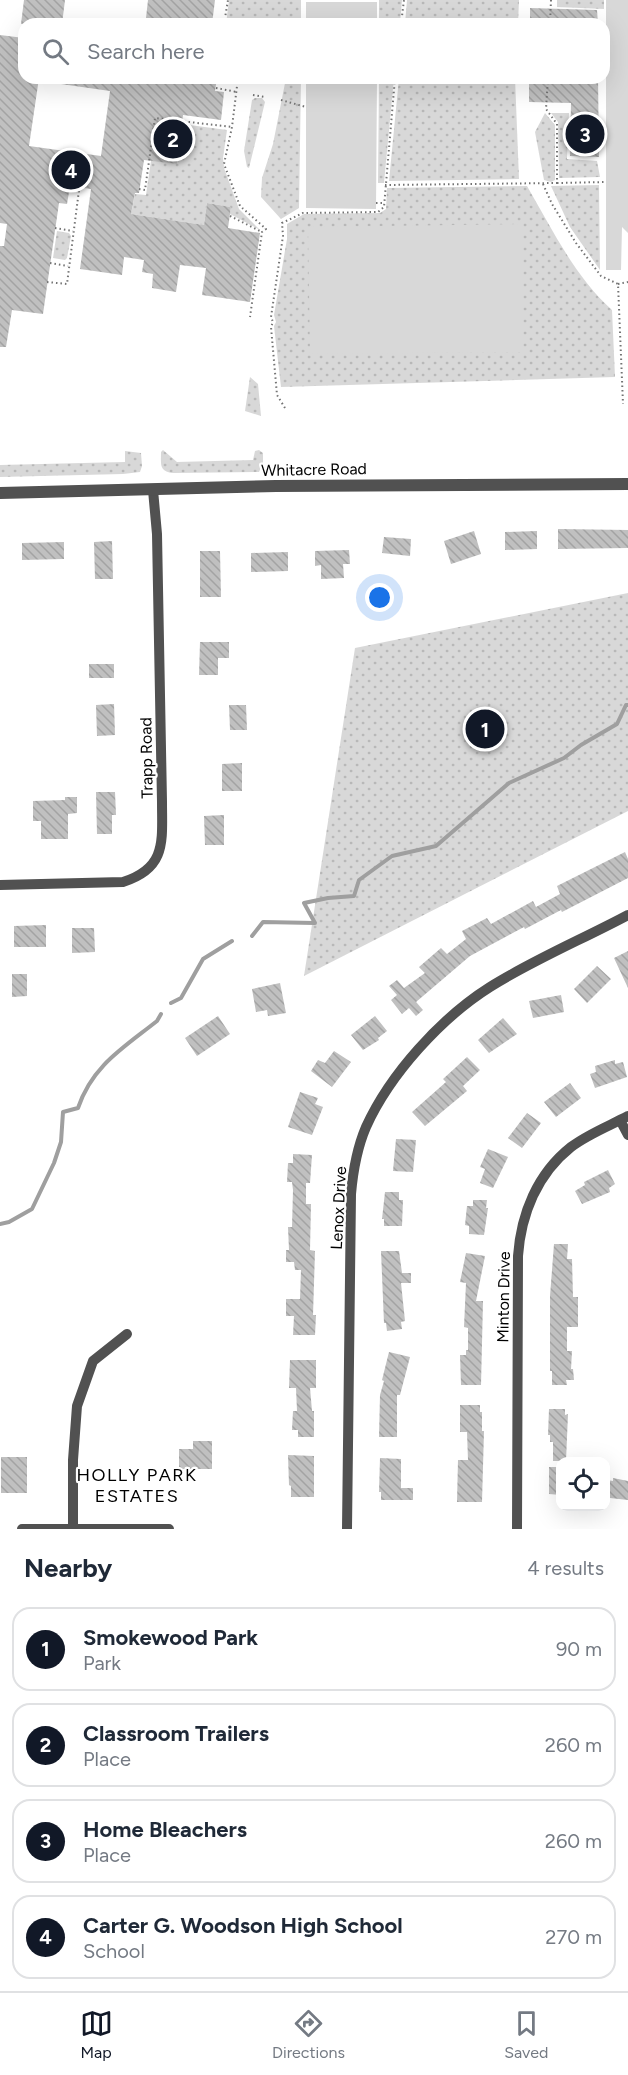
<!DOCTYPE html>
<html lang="en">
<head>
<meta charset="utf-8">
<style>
  :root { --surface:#fff; --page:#f6f6f7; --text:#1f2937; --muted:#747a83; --line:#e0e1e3; --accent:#111827 }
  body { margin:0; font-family:Figtree,sans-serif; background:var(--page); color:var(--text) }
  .controls { position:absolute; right:18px; bottom:18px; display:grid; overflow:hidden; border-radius:12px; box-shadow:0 6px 24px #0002 }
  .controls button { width:54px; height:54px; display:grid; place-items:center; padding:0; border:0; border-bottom:2px solid var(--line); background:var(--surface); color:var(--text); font:30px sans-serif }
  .you { position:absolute; left:380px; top:598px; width:21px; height:21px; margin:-15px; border:4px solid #fff; border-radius:50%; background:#1a73e8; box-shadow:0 0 0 9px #1a73e833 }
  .badge { display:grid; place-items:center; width:39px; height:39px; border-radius:50%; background:var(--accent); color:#fff; font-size:20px; font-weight:700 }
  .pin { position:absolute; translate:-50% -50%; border:3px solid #fff; box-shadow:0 2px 6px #0006 }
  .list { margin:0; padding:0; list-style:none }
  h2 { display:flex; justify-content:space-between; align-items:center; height:78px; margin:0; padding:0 24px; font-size:26px }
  h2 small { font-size:20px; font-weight:400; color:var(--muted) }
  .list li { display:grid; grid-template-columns:39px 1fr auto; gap:18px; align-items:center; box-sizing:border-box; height:84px; margin:0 12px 12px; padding:0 12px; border:2px solid var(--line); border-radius:18px }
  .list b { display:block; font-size:22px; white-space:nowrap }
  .list p { margin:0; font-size:20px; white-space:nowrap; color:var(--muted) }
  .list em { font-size:20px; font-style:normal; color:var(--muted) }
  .icon { flex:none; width:33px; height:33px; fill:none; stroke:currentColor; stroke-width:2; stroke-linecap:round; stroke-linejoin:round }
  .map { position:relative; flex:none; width:628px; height:1529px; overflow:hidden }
  .search { position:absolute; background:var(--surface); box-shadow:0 6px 24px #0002; left:18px; right:18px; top:18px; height:66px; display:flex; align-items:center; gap:15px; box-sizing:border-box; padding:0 21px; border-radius:18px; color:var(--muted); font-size:22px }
  .sheet { height:462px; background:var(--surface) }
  nav { display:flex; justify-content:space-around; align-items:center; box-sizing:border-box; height:84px; border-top:2px solid var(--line); background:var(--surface); font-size:16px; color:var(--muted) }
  nav a { display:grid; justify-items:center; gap:3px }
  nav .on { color:var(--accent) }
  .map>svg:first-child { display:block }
  .grass { fill:url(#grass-dots) }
  .pitch { fill:#d8d8d8 }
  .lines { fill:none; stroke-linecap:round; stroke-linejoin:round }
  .stream { stroke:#9f9f9f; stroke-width:4 }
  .building { fill:url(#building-back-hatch) }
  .path { stroke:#737373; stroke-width:2; stroke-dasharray:1.5 3; stroke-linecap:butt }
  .minor { stroke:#515151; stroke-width:10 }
  .tertiary { stroke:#515151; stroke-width:12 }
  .labels { text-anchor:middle; stroke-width:4.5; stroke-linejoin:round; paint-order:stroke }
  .street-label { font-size:16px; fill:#000; stroke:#fff }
  .neighbourhood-label { font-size:18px; letter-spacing:1.5px; fill:#000; stroke:#fff }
</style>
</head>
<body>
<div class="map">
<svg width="628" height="1529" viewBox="0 0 628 1529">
  <defs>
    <pattern id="grass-dots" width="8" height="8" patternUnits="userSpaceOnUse" patternTransform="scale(1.5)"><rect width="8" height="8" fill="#d8d8d8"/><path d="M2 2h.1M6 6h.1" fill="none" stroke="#b8b8b8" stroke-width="1.8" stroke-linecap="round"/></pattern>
    <pattern id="building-back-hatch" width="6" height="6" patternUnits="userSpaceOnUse" patternTransform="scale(1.5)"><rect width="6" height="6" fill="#c0c0c0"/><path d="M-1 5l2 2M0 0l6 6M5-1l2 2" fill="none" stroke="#a3a3a3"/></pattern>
  </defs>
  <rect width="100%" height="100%" fill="#fff"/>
  <path class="grass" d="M229,0H301V24H226Z
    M379,0H402L400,24H379Z
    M407,0H519L518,24H405Z
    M557,0H604V9L557,7Z
    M286,78H301L299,208L281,219L261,197L262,178L273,144Z
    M379,78H394L384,183H378Z
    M399,78H515L519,179L389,181Z
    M255,98H262L265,102L249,168L247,167L244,151L252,100Z
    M545,113L555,125V180L551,182L544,180L535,132Z
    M551,113H569L567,159L597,161L600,177L559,178L558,122Z
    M157,120L163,162L177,164L181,128L167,122L227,130L223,158L224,168L239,209L260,230L230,214L231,207L207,203L204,225L131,214L135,194L146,195Z
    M599,185L600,270L570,227L551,186Z
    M527,186C552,229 575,277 612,310L615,377L281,387L274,326L276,322L274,315L287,239V224L304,214L380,213L386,209L387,188Z
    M57,231L69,233L71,236L67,258L65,260L53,258Z
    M250,377L258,384L261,416L245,411Z
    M163,450L177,462L253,460L255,451L259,450L263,453V463L259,472L173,473C159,471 161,465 161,452Z
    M125,451L141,453L142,466L140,472L123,474L0,477V465L125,462Z
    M628,593V811L304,976L355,648Z"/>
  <path class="pitch" d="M606,0H628V233L622,227L621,270H606Z
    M306,2H377V24H306Z
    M306,78H377L376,209L306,208Z
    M522,224V352L310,354L308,227Z"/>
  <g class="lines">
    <path class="stream" d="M252,936L263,922L315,923L304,903L328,898L354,896L359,880L392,856L436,846L509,783L564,758L581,745L617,724L626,705H628
      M171,1003L181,998L203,959L232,941
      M0,1224L9,1222L32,1209L54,1163L61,1142L63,1112L78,1108C92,1066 123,1048 157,1021L161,1014"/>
  </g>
  <path class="building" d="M24,0H65L62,24H21Z
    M148,0H215L212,24H150V18H146Z
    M530,8L597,10L598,24H530Z
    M0,35L24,38V78H39L29,146L101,156L110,91L61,84V78H217L215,91L224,92L221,120L183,115L177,164L144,160L139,193H135L131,214L204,225L207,203L231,207L228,228L260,233L250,302L202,295L206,268L180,265L176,292L152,288L153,274L142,272L144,260L124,257L122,275L80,269L91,189L70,186L67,204L59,203L43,314L12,310L6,347H0V246H4L7,224L0,223Z
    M529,78H598L599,157L570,156L571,103L529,102Z
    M558,529L628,530V548L558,549Z
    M474,531L481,554L451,564L444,541Z
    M537,531V549L505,550V532Z
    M384,537L411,539L410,556L382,553Z
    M112,541L113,579H95L94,542Z
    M64,542V559L22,560V543Z
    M349,550L350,564H343L344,578L321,579V565L315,566V551Z
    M200,551H220L221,597H200Z
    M288,552V571L251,572V553Z
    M200,642H229V658H218V675H199Z
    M89,664H114V678H89Z
    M114,704L115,735L97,736L96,705Z
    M229,705H246L247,730H230Z
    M242,763V791H222V764Z
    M96,792H115L116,815H112V834H97Z
    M65,797H77V813L68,814V839H41V821H33V801L65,800Z
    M224,815V845H205L204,816Z
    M625,852L628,859V878L562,912L561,910L525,929L524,927L470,956L416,1002L423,1010L416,1016L409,1008L402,1014L391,1000L397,995L389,986L397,980L404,988L425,973L419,967L441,948L447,954L466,939L462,931L487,918L491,924L533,901L536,907L560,894L557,886Z
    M46,925V947H14V926Z
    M72,928H94L95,952L72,953Z
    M628,951V988L614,958Z
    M597,966L611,979L587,1003L574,989Z
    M12,974H27V996L12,997Z
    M280,983L286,1013L268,1016L267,1010L256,1012L252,989Z
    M561,995L564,1012L533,1018L529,1001Z
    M218,1016L230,1034L197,1056L185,1038Z
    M375,1016L387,1031L378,1038L379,1040L363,1050L351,1035Z
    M503,1018L517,1034L489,1053L478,1040Z
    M334,1051L351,1062L332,1087L311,1071L318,1060L325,1063Z
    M467,1057L480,1070L463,1086L467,1091L425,1126L412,1112L446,1082L443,1079Z
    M615,1060V1064L623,1062L627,1077L595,1088L590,1074L596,1072L595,1066Z
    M570,1083L581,1098L556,1117L544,1102Z
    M300,1092L318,1098L315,1104L323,1107L312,1135L288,1127Z
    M527,1113L541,1123L522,1148L508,1138Z
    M396,1139L416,1140L413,1172L393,1171Z
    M488,1149L508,1157L493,1188L480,1183L485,1169L480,1167Z
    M293,1154L312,1155L310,1183H306V1204H311L310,1250L315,1251L313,1315H316L315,1335H293L294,1316H286V1299H300L301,1270H295L294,1262H286V1250H289L288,1227H292L293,1190L292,1182H287L288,1163H293Z
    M608,1170L615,1184L609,1188L610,1192L582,1204L575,1191L585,1185L584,1182Z
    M385,1192H399V1200H403L402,1226H384V1219H382Z
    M473,1200H487L486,1208H488L484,1235L469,1234V1226L465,1225L467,1206H473Z
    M554,1244H568L567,1259H572L573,1297H578V1327H567V1351H572L571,1369H573L574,1380H566L567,1385H552V1371H550V1296Z
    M381,1251H399L402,1273H411V1283H401L405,1321L401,1322L402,1329L387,1331L386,1323H384Z
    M466,1253L485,1256L476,1301H483L481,1385H461L460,1355H466V1350H468V1328L464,1327L466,1283L460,1282Z
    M389,1352L410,1357L400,1395H397V1437H379L380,1395L384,1381L382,1380Z
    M290,1360H316V1388H310L312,1411H314V1437H298V1430H292L293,1411H297L296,1388H289Z
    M460,1405H480V1412H482V1431H484L482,1502H457L458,1460H468L467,1432H460Z
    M549,1409H565V1415L568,1414L566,1461H553V1442H550V1435H548Z
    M193,1441H212V1469H179V1449H193Z
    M288,1455L314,1456V1497H291V1486L289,1485Z
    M1,1457H27V1493H1Z
    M380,1458L401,1459V1488H413V1500H381V1492H379Z
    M549,1467H561V1495L549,1494Z
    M613,1478L628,1481V1500L610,1498V1496H606L607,1480L613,1481Z"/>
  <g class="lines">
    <path class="path" d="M224,24L228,0
      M401,24L404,0
      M550,24L551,0
      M238,78L232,127L224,164L240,206L266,229L262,232L250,317
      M216,88L237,92
      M253,95L265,97
      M281,100L306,107
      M557,183L606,182
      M543,184L552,204L576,243L601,276L618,284L623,404
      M385,185L557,183V124L546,109L548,78
      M139,189L145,190L155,118L232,127
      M376,203H385
      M230,216L262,232
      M55,228L73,231
      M50,263L68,266
      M47,282L67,284L79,190
      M618,284L628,282
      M285,408L277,395L271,327L273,322L271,317L283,236L282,223L303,213L378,212L384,207L395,78"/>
    <path class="minor" d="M0,885L123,882C167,868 162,841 162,802L157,534L153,490
      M620,1120L628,1135
      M22,1529H169
      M73,1529V1460L77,1406L93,1361L127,1334
      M347,1529L351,1194C353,1171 357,1148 366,1127C390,1074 441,1018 490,987C533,960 583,939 628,915
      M517,1529L518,1256C521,1214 537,1174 571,1147C588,1134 609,1126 628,1116"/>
    <path class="tertiary" d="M0,493L276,486L628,484"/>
  </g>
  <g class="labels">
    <g class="street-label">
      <text transform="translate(314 469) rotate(-1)" y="6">Whitacre Road</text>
      <text transform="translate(146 758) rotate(-91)" y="6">Trapp Road</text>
      <text transform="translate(338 1208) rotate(-87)" y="6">Lenox Drive</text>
      <text transform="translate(503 1297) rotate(-89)" y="6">Minton Drive</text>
    </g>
    <g class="neighbourhood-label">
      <text x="137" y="1481">HOLLY PARK<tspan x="137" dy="21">ESTATES</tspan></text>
    </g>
  </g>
</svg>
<div class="controls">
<button><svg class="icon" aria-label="locate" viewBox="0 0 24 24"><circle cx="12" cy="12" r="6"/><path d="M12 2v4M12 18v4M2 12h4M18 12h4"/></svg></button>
</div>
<div class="you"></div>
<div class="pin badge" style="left:485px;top:729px">1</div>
<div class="pin badge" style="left:173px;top:139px">2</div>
<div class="pin badge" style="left:585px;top:134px">3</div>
<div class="pin badge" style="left:71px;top:170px">4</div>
<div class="search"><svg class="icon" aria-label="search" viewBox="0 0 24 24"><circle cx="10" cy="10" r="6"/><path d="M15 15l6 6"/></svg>Search here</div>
</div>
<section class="sheet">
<h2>Nearby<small>4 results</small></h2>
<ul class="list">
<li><span class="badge">1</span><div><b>Smokewood Park</b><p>Park</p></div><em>90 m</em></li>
<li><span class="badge">2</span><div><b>Classroom Trailers</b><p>Place</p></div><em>260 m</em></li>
<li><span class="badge">3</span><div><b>Home Bleachers</b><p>Place</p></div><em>260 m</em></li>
<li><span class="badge">4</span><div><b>Carter G. Woodson High School</b><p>School</p></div><em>270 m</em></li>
</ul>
</section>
<nav>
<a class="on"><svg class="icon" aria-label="map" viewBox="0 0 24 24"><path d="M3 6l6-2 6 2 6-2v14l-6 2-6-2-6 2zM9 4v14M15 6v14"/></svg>Map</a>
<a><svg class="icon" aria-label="directions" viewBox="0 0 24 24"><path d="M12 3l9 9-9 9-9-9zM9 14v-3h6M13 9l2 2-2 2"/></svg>Directions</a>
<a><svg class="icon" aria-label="saved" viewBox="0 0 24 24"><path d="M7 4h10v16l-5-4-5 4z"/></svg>Saved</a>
</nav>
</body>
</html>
